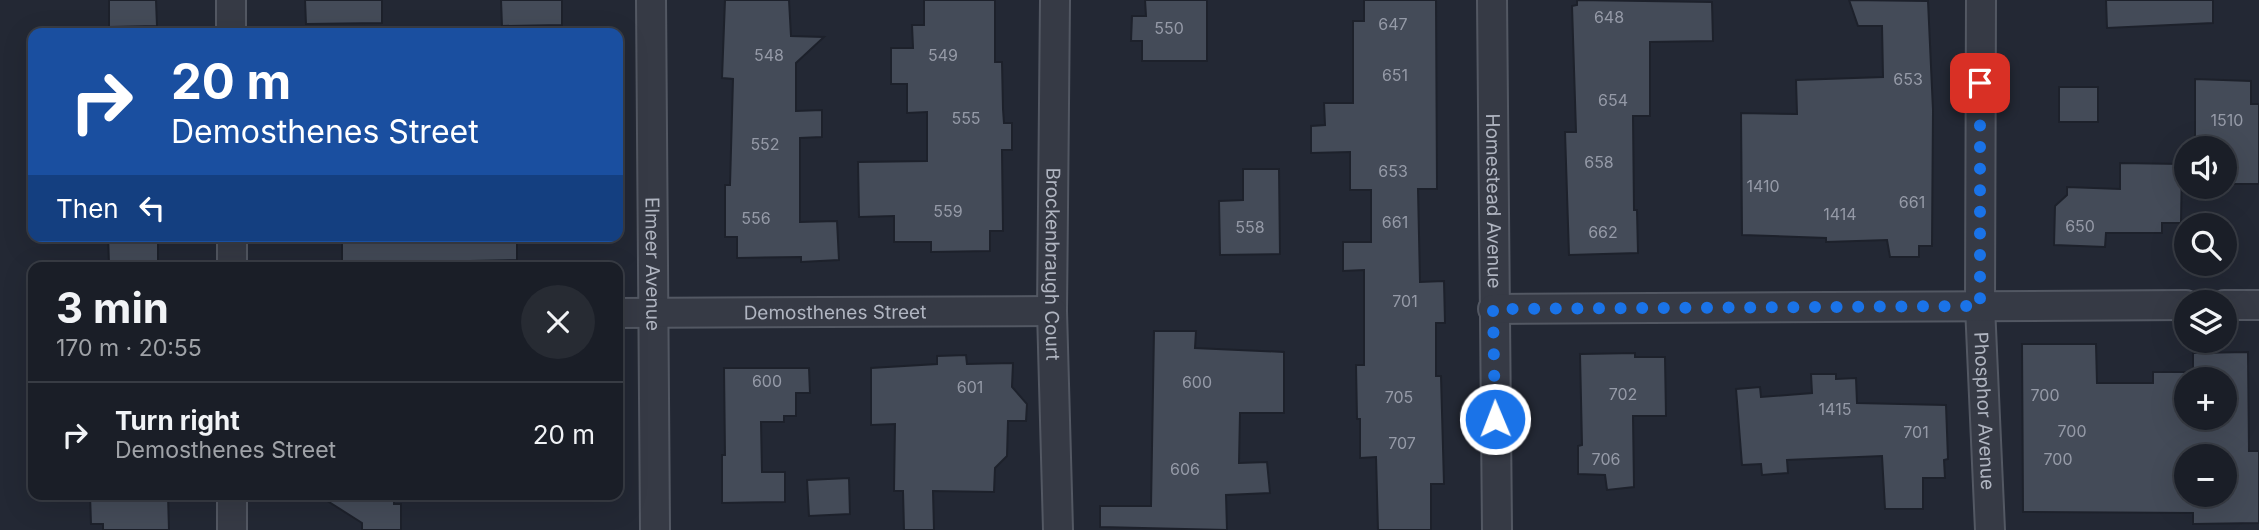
<!DOCTYPE html>
<html lang="en">
<head>
<meta charset="utf-8">
<style>
  body { margin:0; font-family:Inter,sans-serif; background:#272b33; color:#f1f3f6; height:100vh; display:flex; flex-direction:column; font-size:26px; white-space:nowrap }
  * { box-sizing:border-box; margin:0 }
  p { font-size:23px; color:#9fa2a7 }
  .icon { flex:none; width:38px; height:38px; fill:none; stroke:currentColor; stroke-width:2; stroke-linecap:round; stroke-linejoin:round }
  .map { position:relative; flex:1; overflow:hidden }
  .sheet { position:absolute; left:28px; top:262px; width:595px; height:238px; display:flex; flex-direction:column; background:#1a1e27; border-radius:14px; box-shadow:0 7px 28px #0002,0 0 0 2px #383c44 }
  .sheet>* { flex:none }
  .top-card { position:absolute; left:28px; top:28px; width:595px; height:214px; border-radius:14px; box-shadow:0 7px 28px #0002,0 0 0 2px #383c44; background:#1a4fa0; color:#fff; overflow:hidden }
  .tools { position:absolute; left:2174px; top:136px; display:grid; gap:14px }
  .tools a { display:grid; place-items:center; width:63px; height:63px; border-radius:50%; background:#1a1e27; box-shadow:0 7px 28px #0002,0 0 0 2px #383c44; font-size:35px }
  .pin { position:absolute; display:grid; place-items:center; width:60px; height:60px; color:#fff; margin:-30px; border-radius:14px; box-shadow:0 4px 10px #0006 }
  .me { position:absolute; width:77px; margin:-38px; rotate:359deg; stroke-linejoin:round; filter:drop-shadow(0 0 5px #0008) }
  .turn { display:flex; align-items:center; gap:24px; height:147px; padding:0 28px; font-size:32px }
  .turn .icon { width:91px; height:91px; stroke-width:2.5 }
  .turn b { display:block; font-size:49px; line-height:60px }
  .then { display:flex; align-items:center; height:66px; padding:0 28px; background:#0003; gap:14px; font-size:26px }
  .round { display:grid; place-items:center; flex:none; width:74px; height:74px; border-radius:37px; background:#272b33 }
  .overview { display:flex; align-items:center; justify-content:space-between; height:119px; padding:0 28px }
  h1 { font-size:42px; font-weight:700; line-height:52px }
  ul { padding:0; list-style:none }
  li { display:flex; align-items:center; gap:21px; height:105px; padding:0 28px; border-top:2px solid #383c44 }
  li div { flex:1 }
  li b { display:block; font-size:26px }
  li em { font-style:normal }
  .map>svg:first-child { display:block }
  .building { fill:#444b58; stroke:#1d212b; stroke-width:2; fill-rule:evenodd }
  .lines { fill:none; stroke-linecap:round; stroke-linejoin:round }
  .street-casing { stroke:#535863; stroke-width:32 }
  .street { stroke:#363a45; stroke-width:28 }
  .route { stroke:#1a73e8; stroke-width:12; stroke-dasharray:0 21.6 }
  .labels { text-anchor:middle; dominant-baseline:central; stroke-width:7; stroke-linejoin:round; paint-order:stroke }
  .number-label { font-size:16px; fill:#959aa7 }
  .street-label { font-size:19px; fill:#b0b5c1; stroke:#1b1f29 }
</style>
</head>
<body>
<div class="map">
<svg width="2259" height="530" viewBox="0 0 2259 530">
  <rect width="100%" height="100%" fill="#232834"/>
  <g class="building">
    <path d="M 109,0 L 156,0 L 157,26 L 109,27 Z"/>
    <path d="M 305,0 L 382,0 L 382,23 L 306,24 Z"/>
    <path d="M 501,0 L 562,0 L 562,25 L 502,26 Z"/>
    <path d="M 725,0 L 789,0 L 791,36 L 824,37 L 796,63 L 796,111 L 822,110 L 822,137 L 800,138 L 800,222 L 837,221 L 839,260 L 801,262 L 801,257 L 737,258 L 737,237 L 725,237 L 725,185 L 730,185 L 733,79 L 722,78 Z"/>
    <path d="M 924,0 L 995,0 L 995,62 L 1002,62 L 1003,109 L 1004,123 L 1012,123 L 1012,150 L 1002,150 L 1003,231 L 990,231 L 990,251 L 931,252 L 931,242 L 894,242 L 894,216 L 859,217 L 858,162 L 927,161 L 927,112 L 907,113 L 907,84 L 891,84 L 891,48 L 913,48 L 912,25 L 924,25 Z"/>
    <path d="M 1145,0 L 1207,0 L 1207,61 L 1142,61 L 1142,41 L 1131,41 L 1132,16 L 1146,16 Z"/>
    <path d="M 1364,0 L 1436,0 L 1437,189 L 1418,189 L 1420,282 L 1444,281 L 1445,323 L 1436,323 L 1436,376 L 1441,376 L 1444,484 L 1431,484 L 1431,530 L 1378,530 L 1376,457 L 1360,458 L 1360,419 L 1357,419 L 1356,365 L 1364,365 L 1364,270 L 1343,271 L 1343,242 L 1371,242 L 1371,190 L 1350,190 L 1350,152 L 1311,153 L 1311,126 L 1325,125 L 1324,103 L 1353,103 L 1353,21 L 1364,21 Z"/>
    <path d="M 1577,0 L 1712,2 L 1713,41 L 1650,42 L 1650,116 L 1633,116 L 1634,210 L 1637,210 L 1638,253 L 1569,255 L 1565,132 L 1576,132 L 1572,6 L 1577,5 Z"/>
    <path d="M 1849,0 L 1928,1 L 1933,110 L 1932,246 L 1919,246 L 1919,257 L 1890,257 L 1887,240 L 1826,242 L 1826,238 L 1742,235 L 1741,113 L 1797,114 L 1796,80 L 1883,77 L 1882,26 L 1858,26 Z"/>
    <path d="M 2106,0 L 2213,0 L 2213,23 L 2107,28 Z"/>
    <path d="M 2195,79 L 2251,81 L 2251,104 L 2259,104 L 2259,184 L 2224,184 L 2224,149 L 2195,149 Z"/>
    <rect x="2059" y="87" width="39" height="35"/>
    <path d="M 2120,163 L 2182,164 L 2181,223 L 2162,223 L 2162,233 L 2106,233 L 2105,247 L 2054,245 L 2055,206 L 2067,195 L 2067,187 L 2120,189 Z"/>
    <path d="M 1243,169 L 1279,169 L 1280,254 L 1220,255 L 1219,201 L 1243,200 Z"/>
    <path d="M 108,236 L 158,236 L 158,263 L 109,264 Z"/>
    <path d="M 342,236 L 517,236 L 517,260 L 417,262 L 417,267 L 387,267 L 387,262 L 342,263 Z"/>
    <path d="M 1154,331 L 1196,331 L 1195,348 L 1284,352 L 1284,413 L 1240,413 L 1239,463 L 1267,462 L 1270,493 L 1226,495 L 1227,530 L 1100,527 L 1100,506 L 1151,506 Z"/>
    <path d="M 2022,344 L 2096,344 L 2097,383 L 2153,383 L 2153,372 L 2193,372 L 2193,353 L 2248,352 L 2249,451 L 2259,451 L 2259,523 L 2193,524 L 2193,513 L 2023,512 ZM 2186,380 L 2224,380 L 2224,418 L 2186,418 ZM 2186,457 L 2224,457 L 2224,495 L 2186,495 Z"/>
    <path d="M 1635,353 L 1635,357 L 1665,357 L 1666,416 L 1633,416 L 1634,487 L 1607,490 L 1605,475 L 1578,474 L 1578,446 L 1582,445 L 1580,354 Z"/>
    <path d="M 966,355 L 967,364 L 1013,363 L 1012,387 L 1027,404 L 1026,421 L 1008,421 L 1007,456 L 995,468 L 994,492 L 933,491 L 934,530 L 904,530 L 903,491 L 894,491 L 895,424 L 871,425 L 871,368 L 937,364 L 937,356 Z"/>
    <path d="M 724,368 L 809,368 L 810,393 L 796,393 L 796,416 L 784,416 L 784,422 L 761,422 L 762,472 L 785,472 L 785,502 L 722,503 L 722,455 L 725,455 Z"/>
    <path d="M 1811,374 L 1836,374 L 1836,379 L 1856,378 L 1857,403 L 1946,405 L 1948,459 L 1944,460 L 1945,478 L 1923,478 L 1923,509 L 1885,509 L 1882,456 L 1787,460 L 1788,473 L 1762,475 L 1761,464 L 1742,465 L 1736,389 L 1760,387 L 1761,397 L 1812,393 Z"/>
    <path d="M 849,478 L 850,514 L 809,516 L 807,480 Z"/>
    <path d="M 90,495 L 168,495 L 169,530 L 103,530 L 103,524 L 91,524 Z"/>
    <path d="M 318,495 L 394,495 L 394,504 L 401,504 L 401,530 L 362,530 L 362,523 Z"/>
  </g>
  <g class="lines">
    <defs>
      <g id="street">
        <path d="M 231,0 L 231,33"/>
        <path id="s1" d="M 651,0 L 655,530"/>
        <path id="s2" d="M 1055,0 L 1052,311 L 1058,530"/>
        <path id="s3" d="M 1492,0 L 1497,530"/>
        <path id="s4" d="M 1981,0 L 1980,306 L 1990,530"/>
        <path d="M 232,236 L 232,268"/>
        <path d="M 2224,305 L 2259,305"/>
        <path d="M 1493,309 L 2186,305"/>
        <path id="s5" d="M 618,313 L 1052,311"/>
        <path d="M 232,495 L 232,530"/>
      </g>
    </defs>
    <use href="#street" class="street-casing"/>
    <use href="#street" class="street"/>
  </g>
  <g class="lines">
    <path class="route" d="M 1495,419 L 1493,309 L 1980,306 L 1980,83"/>
  </g>
  <g class="labels">
    <g class="number-label">
      <text x="1609" y="17">648</text>
      <text x="1393" y="24">647</text>
      <text x="1169" y="28">550</text>
      <text x="769" y="55">548</text>
      <text x="943" y="55">549</text>
      <text x="1395" y="75">651</text>
      <text x="1908" y="79">653</text>
      <text x="1613" y="100">654</text>
      <text x="966" y="118">555</text>
      <text x="2227" y="120">1510</text>
      <text x="765" y="144">552</text>
      <text x="1599" y="162">658</text>
      <text x="1393" y="171">653</text>
      <text x="1763" y="186">1410</text>
      <text x="1912" y="202">661</text>
      <text x="948" y="211">559</text>
      <text x="1840" y="214">1414</text>
      <text x="756" y="218">556</text>
      <text x="1395" y="222">661</text>
      <text x="2080" y="226">650</text>
      <text x="1250" y="227">558</text>
      <text x="1603" y="232">662</text>
      <text x="1405" y="301">701</text>
      <text x="767" y="381">600</text>
      <text x="1197" y="382">600</text>
      <text x="970" y="387">601</text>
      <text x="1623" y="394">702</text>
      <text x="2045" y="395">700</text>
      <text x="1399" y="397">705</text>
      <text x="1835" y="409">1415</text>
      <text x="2072" y="431">700</text>
      <text x="1916" y="432">701</text>
      <text x="1402" y="443">707</text>
      <text x="1606" y="459">706</text>
      <text x="2058" y="459">700</text>
      <text x="1185" y="469">606</text>
    </g>
    <g class="street-label">
      <text stroke="none"><textPath href="#s3" startOffset="201">Homestead Avenue</textPath></text>
      <text stroke="none"><textPath href="#s1" startOffset="264">Elmeer Avenue</textPath></text>
      <text stroke="none"><textPath href="#s2" startOffset="264">Brockenbraugh Court</textPath></text>
      <text stroke="none"><textPath href="#s5" startOffset="217">Demosthenes Street</textPath></text>
      <text stroke="none"><textPath href="#s4" startOffset="411">Phosphor Avenue</textPath></text>
    </g>
  </g>
</svg>
<div class="tools">
<a><svg class="icon" aria-label="sound" viewBox="0 0 24 24"><path d="M4 9h4l5-4v14l-5-4H4zM17 9q2 3 0 6"/></svg></a>
<a><svg class="icon" aria-label="search" viewBox="0 0 24 24"><circle cx="10" cy="10" r="6"/><path d="M15 15l6 6"/></svg></a>
<a><svg class="icon" aria-label="layers" viewBox="0 0 24 24"><path d="M12 4l9 5-9 5-9-5zM3 14l9 5 9-5"/></svg></a>
<a>+</a>
<a>−</a>
</div>
<div class="pin" style="left:1980px;top:83px;background:#d93025"><svg class="icon" aria-label="arrive" viewBox="0 0 24 24"><path d="M6 21V4h12l-3 4 3 4H6"/></svg></div>
<svg class="me" style="left:1495px;top:419px" viewBox="-20 -20 40 40"><circle r="17" fill="#1a73e8" stroke="#fff" stroke-width="3"/><path d="M0-11L8 9 0 5-8 9z" fill="#fff"/></svg>
<div class="top-card">
<div class="turn"><svg class="icon" aria-label="right" viewBox="0 0 24 24"><path d="M7 20v-9h11M14 6l5 5-5 5"/></svg><div><b>20 m</b>Demosthenes Street</div></div>
<div class="then">Then<svg class="icon" aria-label="left" viewBox="0 0 24 24"><path d="M17 20v-9H6M10 6l-5 5 5 5"/></svg></div>
</div>
<section class="sheet">
<div class="overview"><div><h1>3 min</h1><p>170 m · 20:55</p></div><a class="round"><svg class="icon" aria-label="close" viewBox="0 0 24 24"><path d="M6 6l12 12M18 6L6 18"/></svg></a></div>
<ul>
<li><svg class="icon" aria-label="right" viewBox="0 0 24 24"><path d="M7 20v-9h11M14 6l5 5-5 5"/></svg><div><b>Turn right</b><p>Demosthenes Street</p></div><em>20 m</em></li>
</ul>
</section>
</div>
</body>
</html>
